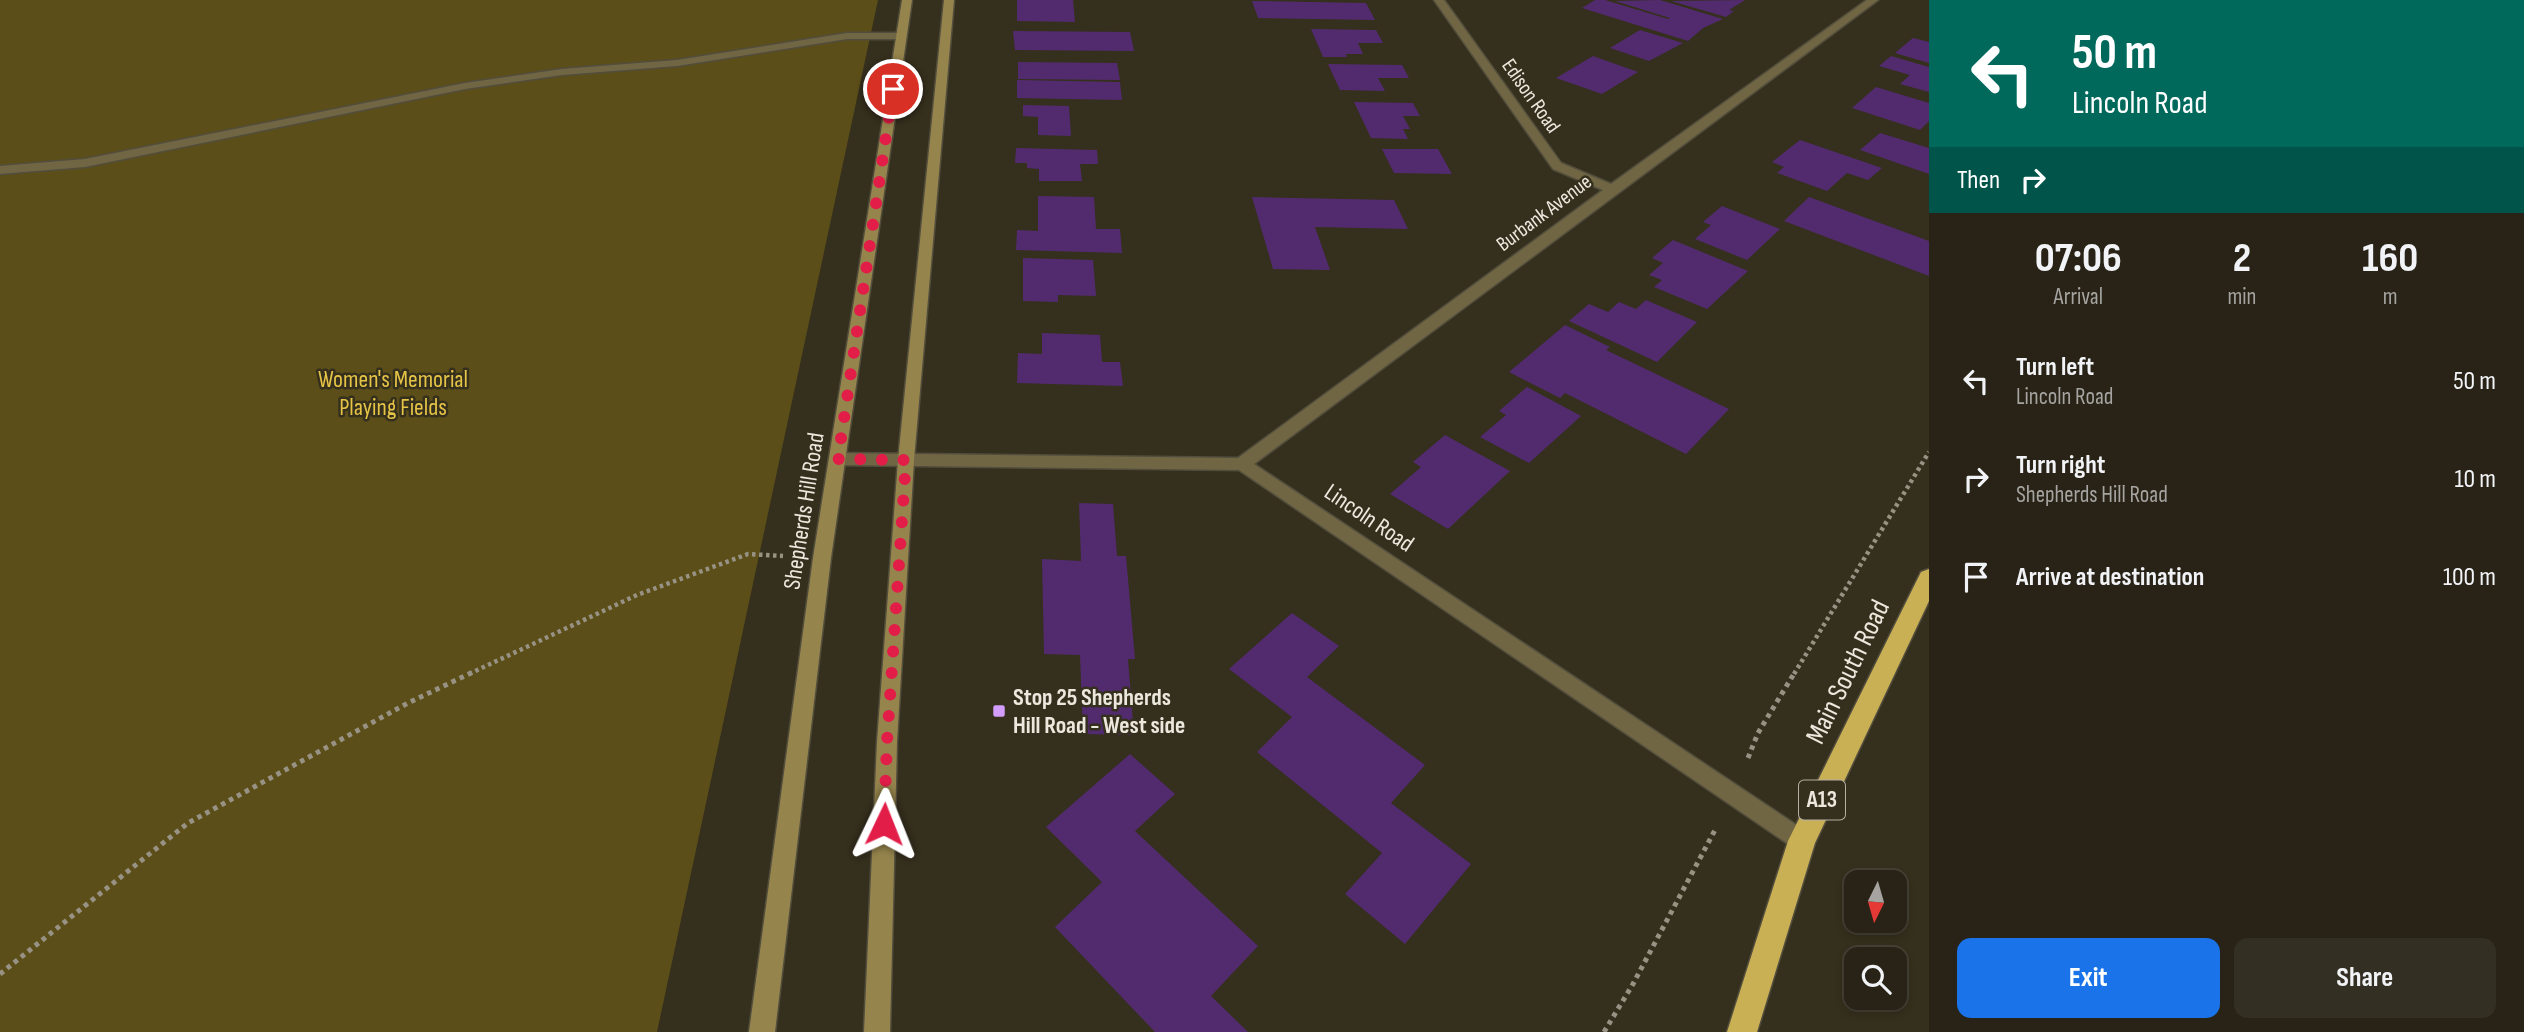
<!DOCTYPE html>
<html lang="en">
<head>
<meta charset="utf-8">
<style>
  body { margin:0; font-family:"Sofia Sans Condensed",sans-serif; background:#342f23; color:#f1f3f6; height:100vh; display:flex; flex-direction:column; font-size:26px; white-space:nowrap }
  * { box-sizing:border-box; margin:0 }
  p { font-size:23px; color:#a5a4a1 }
  .icon { flex:none; width:38px; height:38px; fill:none; stroke:currentColor; stroke-width:2; stroke-linecap:round; stroke-linejoin:round }
  .map { position:relative; flex:1; overflow:hidden }
  .drawer { display:flex; flex-direction:column; background:#282316; width:595px }
  .drawer>* { flex:none }
  .banner { background:#00695c; color:#fff; overflow:hidden }
  .needle { width:46px; rotate:185deg }
  .buttons { position:absolute; left:1844px; top:870px; display:grid; gap:14px }
  .buttons a { display:grid; place-items:center; width:63px; height:63px; border-radius:14px; background:#282316; box-shadow:0 4px 10px #0003,0 0 0 2px #444035; font-size:35px }
  .pin { position:absolute; display:grid; place-items:center; width:60px; height:60px; color:#fff; margin:-30px; border:4px solid #fff; border-radius:50%; box-shadow:0 2px 7px #0007 }
  .me { position:absolute; width:77px; margin:-38px; rotate:2deg; stroke-linejoin:round; filter:drop-shadow(0 0 5px #0008) }
  .turn { display:flex; align-items:center; gap:24px; height:147px; padding:0 28px; font-size:32px }
  .turn .icon { width:91px; height:91px; stroke-width:2.5 }
  .turn b { display:block; font-size:49px; line-height:60px }
  .then { display:flex; align-items:center; height:66px; padding:0 28px; background:#0003; gap:14px; font-size:26px }
  .eta { display:flex; justify-content:space-evenly; align-items:center; height:119px; text-align:center }
  .eta b { font-size:42px; font-weight:700; line-height:49px }
  .action { display:flex; gap:14px; margin-top:auto; padding:14px 28px }
  .action a { flex:1; height:80px; border-radius:14px; background:#1a73e8; color:#fff; font-size:28px; font-weight:700; line-height:80px; text-align:center }
  .action a+a { background:#342f23; color:#f1f3f6 }
  ul { padding:0; list-style:none }
  li { display:flex; align-items:center; gap:21px; height:98px; padding:0 28px }
  li div { flex:1 }
  li b { display:block; font-size:26px }
  li em { font-style:normal }
  main { display:flex; flex:1; min-height:0 }
  .map>svg:first-child { display:block }
  .green { fill:#5c4e18 }
  .building { fill:#522b6e }
  .lines { fill:none; stroke-linecap:round; stroke-linejoin:round }
  .lane-casing { stroke:#524d3c; stroke-width:3 }
  .street-casing { stroke:#524d3c; stroke-width:3 }
  .secondary-casing { stroke:#524d3c; stroke-width:3 }
  .highway-casing { stroke:#524d3c; stroke-width:3 }
  .path-far1 { stroke:#979284; stroke-width:4.5; stroke-dasharray:3.5 3.5; stroke-linecap:butt }
  .path { stroke:#979284; stroke-width:5; stroke-dasharray:4.5 4.5; stroke-linecap:butt }
  .lane { fill:#706644; fill-rule:evenodd }
  .street { fill:#706644; fill-rule:evenodd }
  .secondary { fill:#95844c; fill-rule:evenodd }
  .highway { fill:#cab055; fill-rule:evenodd }
  .route { stroke:#e11d48; stroke-width:12; stroke-dasharray:0 21.6 }
  .poi-dot { fill:#d29dfd; stroke:#352f1d; stroke-width:2.5 }
  .labels { text-anchor:middle; dominant-baseline:central; stroke-width:5; stroke-linejoin:round; paint-order:stroke }
  .far-street-label { font-size:21px; fill:#ece8dd; stroke:#352f1d }
  .shield { fill:#352f1d; stroke:#b5b0a3; stroke-width:2 }
  .shield-label { font-size:23px; font-weight:bold; fill:#ece8dd }
  .park-label { font-size:24px; fill:#e6c446; stroke:#352f1d }
  .street-label { font-size:24px; fill:#ece8dd; stroke:#352f1d }
  .poi-label { font-size:24px; font-weight:bold; fill:#ece8dd; stroke:#352f1d; text-anchor:start }
  .near-street-label { font-size:28px; fill:#ece8dd; stroke:#352f1d }
</style>
</head>
<body>
<main>
<div class="map">
<svg width="1929" height="1032" viewBox="0 0 1929 1032">
  <rect width="100%" height="100%" fill="#352f1d"/>
  <path class="green" d="M 0,0 L 878,0 L 657,1032 L 0,1032 Z"/>
  <g class="building">
    <path d="M 1017,0 L 1073,0 L 1075,22 L 1017,21 Z"/>
    <path d="M 1595,0 L 1605,0 L 1668,19 L 1670,18 L 1615,1 L 1660,0 L 1723,19 L 1703,28 L 1688,41 L 1582,8 Z"/>
    <path d="M 1745,0 L 1729,10 L 1734,11 L 1726,17 L 1671,1 Z"/>
    <path d="M 1252,1 L 1366,3 L 1375,20 L 1258,18 Z"/>
    <path d="M 1311,29 L 1376,30 L 1383,43 L 1358,43 L 1363,54 L 1346,54 L 1347,57 L 1323,57 Z"/>
    <path d="M 1640,30 L 1683,43 L 1649,61 L 1610,48 Z"/>
    <path d="M 1013,31 L 1130,32 L 1134,51 L 1015,50 Z"/>
    <path d="M 1913,38 L 1929,42 L 1929,63 L 1895,53 Z"/>
    <path d="M 1593,56 L 1638,72 L 1602,94 L 1556,78 Z"/>
    <path d="M 1891,56 L 1929,67 L 1929,92 L 1900,84 L 1910,75 L 1879,66 Z"/>
    <path d="M 1018,62 L 1117,63 L 1120,80 L 1018,79 Z"/>
    <path d="M 1328,64 L 1402,65 L 1409,78 L 1378,78 L 1385,91 L 1340,90 Z"/>
    <path d="M 1017,80 L 1120,82 L 1122,100 L 1017,98 Z"/>
    <path d="M 1876,87 L 1929,103 L 1929,121 L 1920,130 L 1852,108 Z"/>
    <path d="M 1354,102 L 1413,103 L 1420,116 L 1403,116 L 1410,129 L 1403,129 L 1408,139 L 1371,138 Z"/>
    <path d="M 1023,105 L 1069,106 L 1071,136 L 1038,135 L 1038,117 L 1023,116 Z"/>
    <path d="M 1880,133 L 1929,148 L 1929,174 L 1860,150 Z"/>
    <path d="M 1800,140 L 1882,168 L 1868,180 L 1847,173 L 1827,191 L 1777,173 L 1784,167 L 1772,162 Z"/>
    <path d="M 1016,148 L 1097,150 L 1098,164 L 1080,164 L 1082,181 L 1039,181 L 1039,169 L 1027,168 L 1027,163 L 1015,163 Z"/>
    <path d="M 1382,149 L 1438,149 L 1452,174 L 1394,173 Z"/>
    <path d="M 1038,196 L 1094,197 L 1096,229 L 1120,229 L 1122,253 L 1016,250 L 1017,230 L 1038,231 Z"/>
    <path d="M 1252,197 L 1394,200 L 1408,229 L 1315,227 L 1330,270 L 1273,269 Z"/>
    <path d="M 1809,197 L 1929,241 L 1929,276 L 1784,221 Z"/>
    <path d="M 1722,206 L 1780,229 L 1747,260 L 1695,239 L 1711,225 L 1703,222 Z"/>
    <path d="M 1673,240 L 1748,271 L 1707,309 L 1654,287 L 1662,280 L 1649,275 L 1663,263 L 1652,258 Z"/>
    <path d="M 1023,258 L 1093,260 L 1096,296 L 1058,295 L 1058,302 L 1023,301 Z"/>
    <path d="M 1646,300 L 1697,322 L 1657,362 L 1569,321 L 1589,304 L 1608,312 L 1619,302 L 1636,309 Z"/>
    <path d="M 1565,325 L 1610,347 L 1606,350 L 1729,409 L 1686,454 L 1565,393 L 1560,398 L 1509,372 Z"/>
    <path d="M 1042,333 L 1100,335 L 1102,362 L 1120,362 L 1123,386 L 1017,383 L 1018,353 L 1042,354 Z"/>
    <path d="M 1527,387 L 1581,416 L 1529,463 L 1480,437 L 1506,415 L 1499,411 Z"/>
    <path d="M 1445,435 L 1510,471 L 1448,529 L 1390,494 L 1421,467 L 1413,462 Z"/>
    <path d="M 1079,503 L 1113,504 L 1117,556 L 1126,556 L 1135,659 L 1128,659 L 1134,735 L 1083,734 L 1080,655 L 1044,654 L 1042,559 L 1081,561 Z"/>
    <path d="M 1292,613 L 1339,646 L 1307,677 L 1425,765 L 1391,803 L 1471,864 L 1405,944 L 1345,894 L 1382,853 L 1257,752 L 1292,717 L 1229,669 Z"/>
    <path d="M 1130,754 L 1175,794 L 1135,831 L 1258,946 L 1211,996 L 1248,1032 L 1155,1032 L 1055,927 L 1102,882 L 1046,827 Z"/>
  </g>
  <g class="lines">
    <defs>
      <path id="lane" d="M 847,33 L 901,33 L 906,36 L 901,39 L 847,39 L 677,66 L 562,75 L 465,89 L 85,167 L 0,174 L 0,166 L 85,159 L 465,83 L 562,69 L 677,60 Z"/>
      <path id="street" d="M 1434,0 L 1444,0 L 1561,163 L 1611,184 L 1867,0 L 1878,0 L 1254,464 L 1810,834 L 1813,841 L 1810,848 L 1802,852 L 1794,848 L 1239,470 L 838,465 L 830,459 L 838,453 L 1238,458 L 1603,190 L 1553,169 Z"/>
      <g id="secondary">
        <path d="M 902,0 L 912,0 L 831,558 L 775,1032 L 749,1032 L 813,558 Z"/>
        <path d="M 944,0 L 954,0 L 914,460 L 897,742 L 890,1032 L 864,1032 L 877,742 L 898,460 Z"/>
      </g>
      <path id="highway" d="M 1929,569 L 1929,601 L 1815,843 L 1757,1032 L 1727,1032 L 1788,841 L 1918,578 L 1921,572 Z"/>
    </defs>
    <use href="#lane" class="lane-casing"/>
    <use href="#street" class="street-casing"/>
    <use href="#secondary" class="secondary-casing"/>
    <use href="#highway" class="highway-casing"/>
    <g class="path-far1">
      <path d="M 469,674 L 637,595 L 748,554 L 783,556"/>
      <path d="M 1794,674 L 1929,452"/>
    </g>
    <g class="path">
      <path d="M 1748,758 L 1758,733 L 1795,672"/>
      <path d="M 0,974 L 188,823 L 408,703 L 473,672"/>
      <path d="M 1604,1032 L 1633,984 L 1715,830"/>
    </g>
    <use href="#lane" class="lane"/>
    <use href="#street" class="street"/>
    <use href="#secondary" class="secondary"/>
    <use href="#highway" class="highway"/>
  </g>
  <g class="lines">
    <path class="route" d="M 884,824 L 887,742 L 906,460 L 838,459 L 893,89"/>
  </g>
  <rect class="poi-dot" x="992" y="704" width="14" height="14" rx="3.5"/>
  <g class="labels">
    <g class="far-street-label">
      <text transform="translate(1531 96) rotate(55)">Edison Road</text>
      <text transform="translate(1544 213) rotate(-37)">Burbank Avenue</text>
    </g>
    <rect class="shield" x="1799" y="780.5" width="46" height="39" rx="5"/>
    <g class="shield-label">
      <text x="1822" y="800">A13</text>
    </g>
    <g class="park-label">
      <text x="393" y="379">Women's Memorial<tspan x="393" dy="28">Playing Fields</tspan></text>
    </g>
    <g class="street-label">
      <text transform="translate(804 511) rotate(-81)">Shepherds Hill Road</text>
      <text transform="translate(1369 518) rotate(34)">Lincoln Road</text>
    </g>
    <g class="poi-label">
      <text x="1013" y="697">Stop 25 Shepherds<tspan x="1013" dy="28">Hill Road - West side</tspan></text>
    </g>
    <g class="near-street-label">
      <text transform="translate(1848 672) rotate(-64)">Main South Road</text>
    </g>
  </g>
</svg>
<div class="buttons">
<a><svg class="needle" viewBox="-14 -14 28 28"><path d="M0-13l5 13h-10z" fill="#e53935"/><path d="M0 13l5-13h-10z" fill="#a5a4a1"/></svg></a>
<a><svg class="icon" aria-label="search" viewBox="0 0 24 24"><circle cx="10" cy="10" r="6"/><path d="M15 15l6 6"/></svg></a>
</div>
<div class="pin" style="left:893px;top:89px;background:#d93025"><svg class="icon" aria-label="arrive" viewBox="0 0 24 24"><path d="M6 21V4h12l-3 4 3 4H6"/></svg></div>
<svg class="me" style="left:884px;top:824px" viewBox="-20 -20 40 40"><path d="M0-17L14 15 0 8-14 15z" fill="#e11d48" stroke="#fff" stroke-width="4"/></svg>
</div>
<section class="drawer">
<div class="banner">
<div class="turn"><svg class="icon" aria-label="left" viewBox="0 0 24 24"><path d="M17 20v-9H6M10 6l-5 5 5 5"/></svg><div><b>50 m</b>Lincoln Road</div></div>
<div class="then">Then<svg class="icon" aria-label="right" viewBox="0 0 24 24"><path d="M7 20v-9h11M14 6l5 5-5 5"/></svg></div>
</div>
<div class="eta">
<div><b>07:06</b><p>Arrival</p></div>
<div><b>2</b><p>min</p></div>
<div><b>160</b><p>m</p></div>
</div>
<ul>
<li><svg class="icon" aria-label="left" viewBox="0 0 24 24"><path d="M17 20v-9H6M10 6l-5 5 5 5"/></svg><div><b>Turn left</b><p>Lincoln Road</p></div><em>50 m</em></li>
<li><svg class="icon" aria-label="right" viewBox="0 0 24 24"><path d="M7 20v-9h11M14 6l5 5-5 5"/></svg><div><b>Turn right</b><p>Shepherds Hill Road</p></div><em>10 m</em></li>
<li><svg class="icon" aria-label="arrive" viewBox="0 0 24 24"><path d="M6 21V4h12l-3 4 3 4H6"/></svg><div><b>Arrive at destination</b></div><em>100 m</em></li>
</ul>
<div class="action"><a>Exit</a><a>Share</a></div>
</section>
</main>
</body>
</html>
